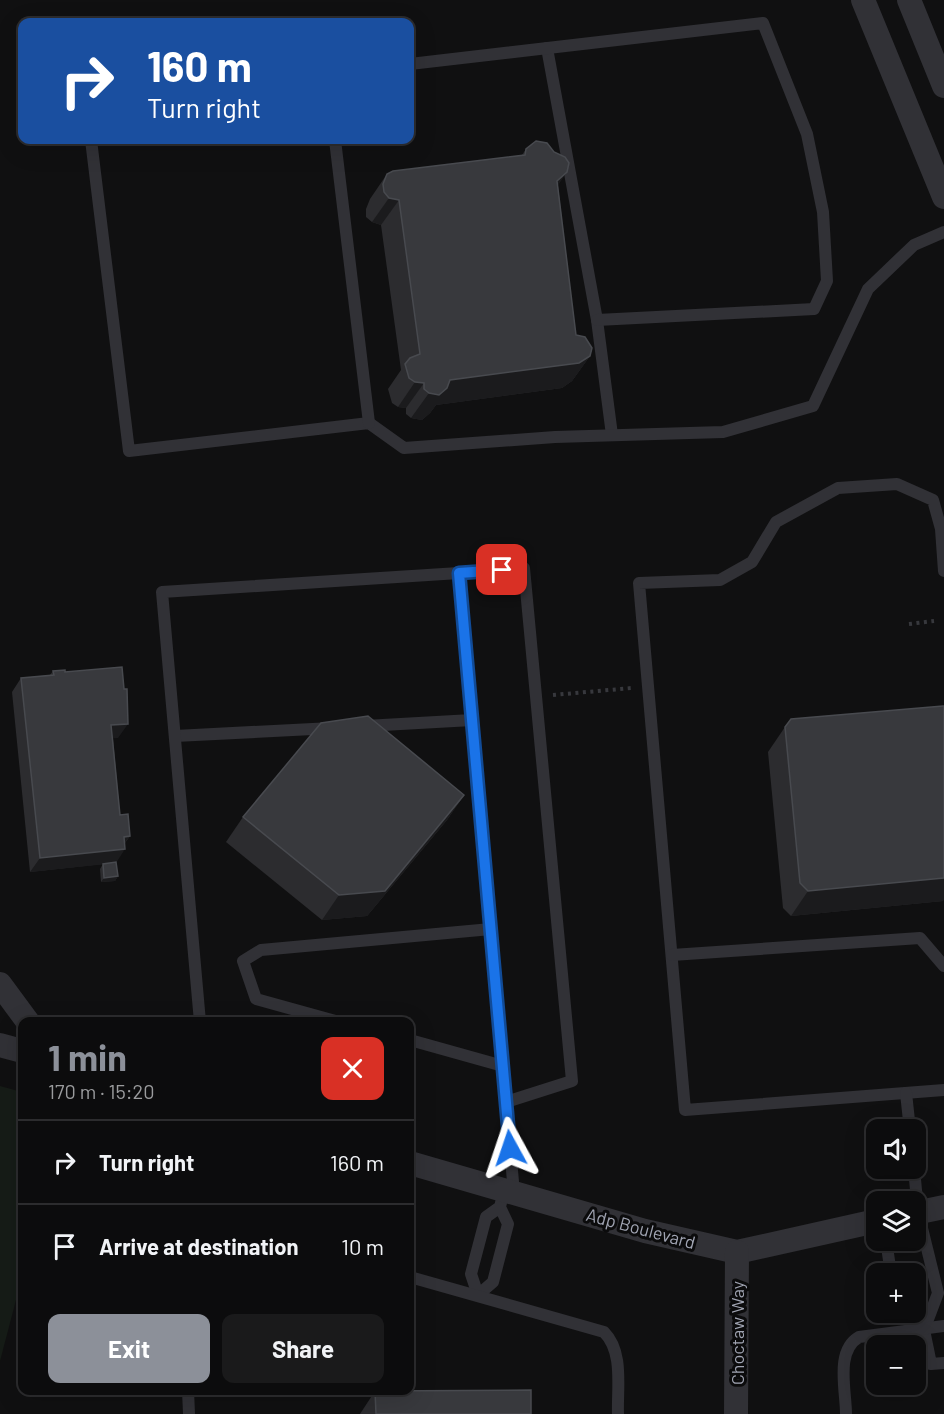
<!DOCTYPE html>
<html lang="en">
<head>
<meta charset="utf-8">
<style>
  body { margin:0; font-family:Barlow,sans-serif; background:#1a1a1b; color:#f1f3f6; height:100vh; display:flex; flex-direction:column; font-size:22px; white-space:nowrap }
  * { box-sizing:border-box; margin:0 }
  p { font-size:20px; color:#9a9b9d }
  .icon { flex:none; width:33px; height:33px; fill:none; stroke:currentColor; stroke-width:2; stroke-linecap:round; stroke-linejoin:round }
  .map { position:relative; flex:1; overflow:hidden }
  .side { position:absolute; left:18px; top:1017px; width:396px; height:378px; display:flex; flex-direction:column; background:#0c0c0d; border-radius:12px; box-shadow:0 6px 24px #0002,0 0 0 2px #2c2c2e }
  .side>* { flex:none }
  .guide { position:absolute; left:18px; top:18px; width:396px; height:126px; border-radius:12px; box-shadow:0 6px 24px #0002,0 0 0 2px #2c2c2e; background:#1a4fa0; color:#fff; overflow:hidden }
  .fabs { position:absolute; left:866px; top:1119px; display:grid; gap:12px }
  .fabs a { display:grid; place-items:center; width:60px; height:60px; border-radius:12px; background:#0c0c0d; box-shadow:0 6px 24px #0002,0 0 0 2px #2c2c2e; font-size:30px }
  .pin { position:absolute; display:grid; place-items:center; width:51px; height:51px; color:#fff; margin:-26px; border-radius:12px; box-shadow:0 3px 9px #0006 }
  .me { position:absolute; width:66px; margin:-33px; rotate:355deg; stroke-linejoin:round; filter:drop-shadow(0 0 4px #0008) }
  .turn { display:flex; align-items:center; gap:21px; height:126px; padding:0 30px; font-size:27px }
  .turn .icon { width:78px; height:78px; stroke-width:2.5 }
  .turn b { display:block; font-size:42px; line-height:51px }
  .round { display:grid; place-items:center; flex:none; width:63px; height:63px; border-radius:12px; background:#1a1a1b }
  .head { display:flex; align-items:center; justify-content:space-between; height:102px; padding:0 30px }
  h1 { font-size:36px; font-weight:700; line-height:45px; color:#8c9099 }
  .button { display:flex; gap:12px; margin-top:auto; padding:12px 30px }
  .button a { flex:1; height:69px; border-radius:12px; background:#8c9099; color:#fff; font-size:24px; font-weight:700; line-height:69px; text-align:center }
  .button a+a { background:#1a1a1b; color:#f1f3f6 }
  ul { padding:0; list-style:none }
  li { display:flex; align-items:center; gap:18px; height:84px; padding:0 30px; border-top:2px solid #2c2c2e }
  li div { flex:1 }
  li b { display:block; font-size:22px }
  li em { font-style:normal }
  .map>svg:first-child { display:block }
  .green { fill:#161c17 }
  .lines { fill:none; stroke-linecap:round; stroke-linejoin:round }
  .path { stroke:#37383d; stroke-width:4; stroke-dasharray:3 4.5; stroke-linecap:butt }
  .service { stroke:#313136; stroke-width:12 }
  .minor { stroke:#313136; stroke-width:24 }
  .wall { fill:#2c2c2f }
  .shaded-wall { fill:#1b1b1d }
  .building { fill:#38393d; stroke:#484a4f; stroke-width:1.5 }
  .route-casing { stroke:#114b97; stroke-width:15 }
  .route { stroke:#1a73e8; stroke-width:10 }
  .labels { text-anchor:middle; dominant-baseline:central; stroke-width:6; stroke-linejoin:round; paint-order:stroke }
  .street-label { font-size:18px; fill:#a0a4b2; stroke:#0b0b0c }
</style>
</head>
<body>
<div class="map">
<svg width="944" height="1414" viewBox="0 0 944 1414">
  <rect width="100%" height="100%" fill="#101011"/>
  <path class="green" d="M 0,1086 L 22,1092 L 22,1277 L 0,1361 Z"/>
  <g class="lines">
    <g class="path">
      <path d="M 909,624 L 934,621"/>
      <path d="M 553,695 L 632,688"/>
    </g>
    <g class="service">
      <path d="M 547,48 L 597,320 L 612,435"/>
      <path d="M 410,64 L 763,23 L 807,134 L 823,212 L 827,281 L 814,309 L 597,320"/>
      <path d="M 91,140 L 129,451 L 369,423 L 404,448 L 555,437 L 723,432 L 813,406 L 868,289 L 914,245 L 944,232"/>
      <path d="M 335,140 L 369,423"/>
      <path d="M 944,571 L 941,529 L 933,500 L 897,484 L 838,488 L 776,522 L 752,562 L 720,580 L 639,583 L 685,1110 L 944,1090"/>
      <path d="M 459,573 L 524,568 L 572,1081 L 506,1102"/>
      <path d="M 365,726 L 472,720"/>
      <path d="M 175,736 L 332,728"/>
      <path d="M 672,955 L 920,938 L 944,966"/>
      <path d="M 200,1022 L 162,592 L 459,573 L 514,1193"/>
      <path d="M 339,1022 L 256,999 L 243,961 L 261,950 L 491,929"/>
      <path d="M 410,1040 L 503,1066"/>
      <path d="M 906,1093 L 910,1130"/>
      <path d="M 914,1168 L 918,1212 L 938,1293 L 924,1330"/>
      <path d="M 500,1207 L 486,1217 L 471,1274 L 478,1295 L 493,1282 L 508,1224 L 500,1207 L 504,1190"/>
      <path d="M 886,1240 L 891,1274"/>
      <path d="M 410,1277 L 604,1332 C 624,1352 617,1388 618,1414"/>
      <path d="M 907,1312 L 924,1330 L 931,1364 L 944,1363"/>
      <path d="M 188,1390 L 189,1414"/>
      <path d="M 846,1414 C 846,1390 835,1351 859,1337 L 944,1326"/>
    </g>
    <g class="minor">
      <path d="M 863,0 L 944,197"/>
      <path d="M 909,0 L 944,86"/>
      <path d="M 0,984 L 28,1022"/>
      <path d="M 0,1045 L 22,1051"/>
      <path d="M 410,1163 L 645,1231 L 737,1252 L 876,1221"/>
      <path d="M 915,1213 L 944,1207"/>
      <path d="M 736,1414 L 737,1252"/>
    </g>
  </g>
  <g class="wall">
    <path d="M 526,149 L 558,186 L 576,335 L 590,356 L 572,381 L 562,388 L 436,405 L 430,413 L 422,420 L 411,418 L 406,414 L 406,408 L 398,407 L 392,403 L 388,389 L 401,370 L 381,225 L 372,222 L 366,217 L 366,209 L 370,199 L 387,174 L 522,155 Z"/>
    <path d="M 53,671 L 65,672 L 118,738 L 113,738 L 120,815 L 130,836 L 125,843 L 116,862 L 118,876 L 115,881 L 101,882 L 100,869 L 103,864 L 30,872 L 12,692 L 21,678 L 50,675 Z"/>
    <path d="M 785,727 L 943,901 L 791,916 L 783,908 L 768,752 Z"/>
    <path d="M 464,795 L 447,820 L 367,916 L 322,920 L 226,842 L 243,817 Z"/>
    <path d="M 375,1391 L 531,1414 L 360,1414 Z"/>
  </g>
  <g class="shaded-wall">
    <path d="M 567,172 L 550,197 L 557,181 Z"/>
    <path d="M 389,198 L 399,200 L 381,225 L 372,222 Z"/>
    <path d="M 590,356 L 572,381 L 562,388 L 436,405 L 430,413 L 422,420 L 411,418 L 429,393 L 450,380 Z"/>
    <path d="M 415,382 L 424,383 L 406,408 L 398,407 Z"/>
    <path d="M 128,724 L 118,738 L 101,739 L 111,725 Z"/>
    <path d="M 464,795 L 447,820 L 367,916 L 322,920 L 339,895 Z"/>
    <path d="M 130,836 L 120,849 L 125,849 L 116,863 L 30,872 L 40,858 Z"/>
    <path d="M 118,876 L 115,881 L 101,882 L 104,878 Z"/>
    <path d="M 944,878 L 944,900 L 943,901 L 791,916 L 808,891 Z"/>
  </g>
  <g class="building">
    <path d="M 536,141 L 547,143 L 554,152 L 565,157 L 569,163 L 567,172 L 557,181 L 576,335 L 585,337 L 592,348 L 590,356 L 579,363 L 450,380 L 447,388 L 439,395 L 429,393 L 424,389 L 424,383 L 415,382 L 409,378 L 405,364 L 410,358 L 420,354 L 399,200 L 389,198 L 384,192 L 383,184 L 387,174 L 393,171 L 525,155 L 526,149 Z"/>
    <path d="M 122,667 L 124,689 L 127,689 L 128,724 L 111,725 L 120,815 L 128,814 L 130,836 L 124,837 L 125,849 L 40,858 L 21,678 L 54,675 L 53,671 L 65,670 L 65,672 Z"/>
    <path d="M 943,706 L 944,706 L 944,878 L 808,891 L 800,883 L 785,727 L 791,719 Z"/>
    <path d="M 368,716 L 464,795 L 385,891 L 339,895 L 243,817 L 321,723 Z"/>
    <path d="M 116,862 L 118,876 L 104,878 L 103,864 Z"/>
    <path d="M 531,1390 L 531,1414 L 376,1414 L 375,1391 Z"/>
  </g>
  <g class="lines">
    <defs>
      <path id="route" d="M 502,570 L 459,573 L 510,1148"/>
    </defs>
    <use href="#route" class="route-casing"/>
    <use href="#route" class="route"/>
  </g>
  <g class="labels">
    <g class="street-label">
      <text transform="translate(641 1228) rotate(15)">Adp Boulevard</text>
      <text transform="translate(737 1333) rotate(-90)">Choctaw Way</text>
    </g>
  </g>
</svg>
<div class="fabs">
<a><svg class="icon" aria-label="sound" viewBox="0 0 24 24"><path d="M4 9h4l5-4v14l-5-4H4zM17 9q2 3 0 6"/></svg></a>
<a><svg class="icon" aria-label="layers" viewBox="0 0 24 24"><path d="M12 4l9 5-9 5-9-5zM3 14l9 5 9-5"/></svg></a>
<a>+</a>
<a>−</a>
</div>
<div class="pin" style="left:502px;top:570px;background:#d93025"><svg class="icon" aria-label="arrive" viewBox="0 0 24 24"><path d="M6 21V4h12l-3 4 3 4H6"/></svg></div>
<svg class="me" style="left:510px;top:1148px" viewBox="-20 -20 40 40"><path d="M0-17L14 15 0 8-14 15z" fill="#1a73e8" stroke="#fff" stroke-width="4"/></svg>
<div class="guide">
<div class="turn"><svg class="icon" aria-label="right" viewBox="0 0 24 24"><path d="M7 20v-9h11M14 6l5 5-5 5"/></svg><div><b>160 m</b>Turn right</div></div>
</div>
<section class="side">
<div class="head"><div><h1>1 min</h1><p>170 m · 15:20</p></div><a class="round" style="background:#d93025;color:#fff"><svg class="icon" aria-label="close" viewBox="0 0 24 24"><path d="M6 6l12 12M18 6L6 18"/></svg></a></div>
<ul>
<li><svg class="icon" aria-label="right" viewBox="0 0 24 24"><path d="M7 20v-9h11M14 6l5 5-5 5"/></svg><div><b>Turn right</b></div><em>160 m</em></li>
<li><svg class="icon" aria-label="arrive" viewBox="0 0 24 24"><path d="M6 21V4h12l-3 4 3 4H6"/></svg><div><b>Arrive at destination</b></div><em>10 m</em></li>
</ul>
<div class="button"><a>Exit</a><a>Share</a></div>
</section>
</div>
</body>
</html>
